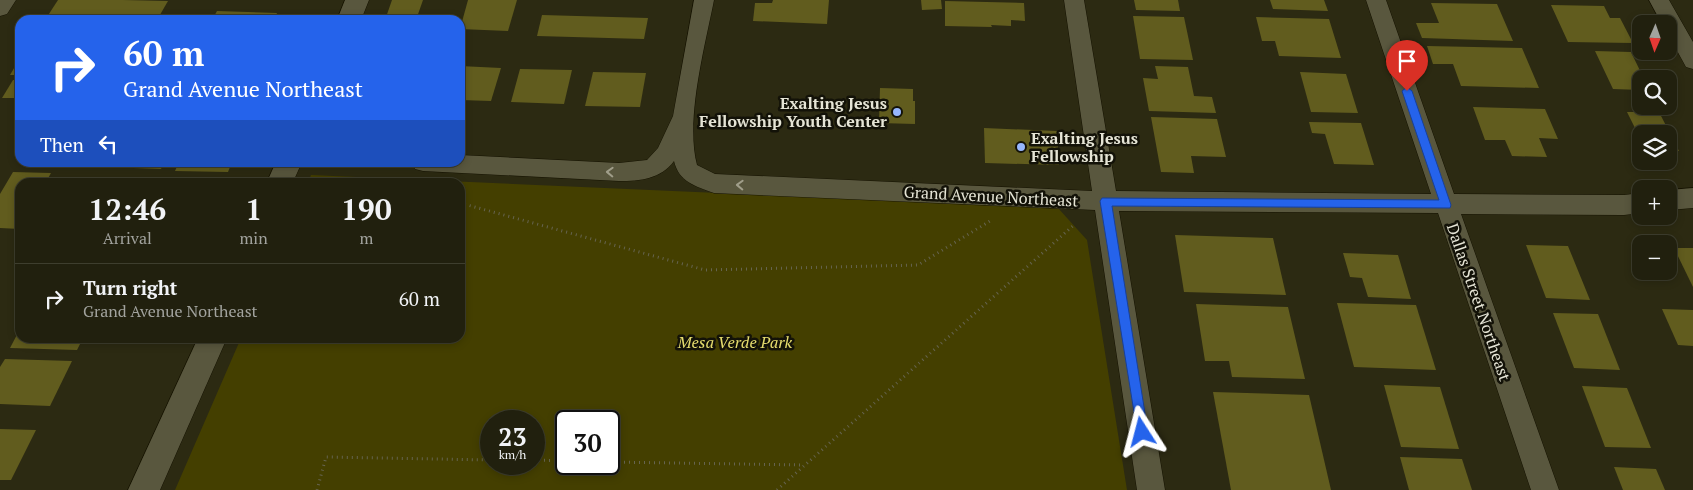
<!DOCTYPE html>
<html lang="en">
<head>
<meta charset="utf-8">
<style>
  body { margin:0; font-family:"PT Serif",serif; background:#292817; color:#f1f3f6; height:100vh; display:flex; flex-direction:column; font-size:19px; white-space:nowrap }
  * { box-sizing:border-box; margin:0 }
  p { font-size:16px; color:#a2a39e }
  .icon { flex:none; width:28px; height:28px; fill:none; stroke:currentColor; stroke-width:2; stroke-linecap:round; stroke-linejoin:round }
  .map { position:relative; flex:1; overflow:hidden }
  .drawer { position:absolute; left:15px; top:178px; width:450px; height:165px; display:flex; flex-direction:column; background:#21200e; border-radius:15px; box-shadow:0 2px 8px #0003,0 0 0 1px #3e3e2e }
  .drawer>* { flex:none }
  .banner { position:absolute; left:15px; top:15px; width:450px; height:152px; border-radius:15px; box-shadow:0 2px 8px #0003,0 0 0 1px #3e3e2e; background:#2563eb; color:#fff; overflow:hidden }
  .needle { width:32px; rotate:182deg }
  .controls { position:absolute; left:1632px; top:15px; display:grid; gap:10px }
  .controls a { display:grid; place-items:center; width:45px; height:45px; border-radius:10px; background:#21200e; box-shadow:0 2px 8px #0003,0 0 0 1px #3e3e2e; font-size:25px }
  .speed { position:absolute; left:480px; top:410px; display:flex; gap:10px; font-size:25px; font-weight:700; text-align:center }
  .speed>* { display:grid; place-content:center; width:65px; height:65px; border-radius:50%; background:#21200e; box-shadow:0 2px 8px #0003,0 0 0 1px #3e3e2e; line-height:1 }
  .speed small { font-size:12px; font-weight:400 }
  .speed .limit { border:2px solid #111; border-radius:8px; background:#fff; color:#111 }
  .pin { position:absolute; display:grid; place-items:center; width:42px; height:42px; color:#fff; margin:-51px -21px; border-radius:50% 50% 50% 0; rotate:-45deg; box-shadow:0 0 5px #0007 }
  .pin .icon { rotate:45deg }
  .me { position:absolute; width:55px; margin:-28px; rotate:351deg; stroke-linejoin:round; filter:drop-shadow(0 0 4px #0008) }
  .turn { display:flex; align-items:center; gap:18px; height:105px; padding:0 25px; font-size:22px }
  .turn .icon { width:65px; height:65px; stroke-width:2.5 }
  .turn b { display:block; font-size:35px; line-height:42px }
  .then { display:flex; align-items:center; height:48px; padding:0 25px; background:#0003; gap:10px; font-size:19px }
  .eta { display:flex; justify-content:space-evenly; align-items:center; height:85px; text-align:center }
  .eta b { font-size:30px; font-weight:700; line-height:35px }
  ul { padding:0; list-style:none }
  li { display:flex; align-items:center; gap:15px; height:70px; padding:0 25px; border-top:1px solid #3e3e2e }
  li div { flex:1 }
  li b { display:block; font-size:19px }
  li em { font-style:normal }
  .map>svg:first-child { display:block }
  .green { fill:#443f00; fill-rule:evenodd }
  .building { fill:#615c1e }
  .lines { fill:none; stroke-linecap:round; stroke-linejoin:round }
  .minor-casing { stroke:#151200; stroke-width:1 }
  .tertiary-casing { stroke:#151200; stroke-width:1 }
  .path { stroke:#66644f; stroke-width:3; stroke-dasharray:1 4; stroke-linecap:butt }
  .minor { fill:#59573e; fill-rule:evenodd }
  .tertiary { fill:#59573e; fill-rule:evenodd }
  .oneway { stroke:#a09e8a }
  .route { fill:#2563eb; stroke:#184099 }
  .poi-dot { fill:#96b6fd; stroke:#131208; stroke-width:2 }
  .labels { text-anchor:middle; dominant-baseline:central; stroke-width:5; stroke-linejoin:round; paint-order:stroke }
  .poi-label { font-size:16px; font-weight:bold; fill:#e6e5d6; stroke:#131208; text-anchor:end }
  .street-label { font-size:16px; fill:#e6e5d6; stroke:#131208 }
  .park-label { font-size:16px; font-style:italic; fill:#e5dc6d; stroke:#131208 }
</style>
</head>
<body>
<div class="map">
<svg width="1693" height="490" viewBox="0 0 1693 490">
  <rect width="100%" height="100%" fill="#2c2a12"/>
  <path class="green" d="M 311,175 L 1058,208 L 1087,240 L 1127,490 L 175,490 L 241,338 L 460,338 L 460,182 L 308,182 ZM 491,421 L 534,421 L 534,464 L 491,464 ZM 566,421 L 609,421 L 609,464 L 566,464 Z"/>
  <g class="building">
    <path d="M 58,0 L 123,0 L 168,1 L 157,20 L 45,20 Z"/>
    <path d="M 392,0 L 423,0 L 416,20 L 385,20 Z"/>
    <path d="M 468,0 L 517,0 L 508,31 L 460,29 Z"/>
    <path d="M 773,0 L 829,0 L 827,24 L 753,21 L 755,3 L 772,3 Z"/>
    <path d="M 921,0 L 941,0 L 942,9 L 922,10 Z"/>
    <path d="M 1134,0 L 1178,0 L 1180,11 L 1136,10 Z"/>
    <path d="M 1270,0 L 1324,0 L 1328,11 L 1273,9 Z"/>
    <path d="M 945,1 L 1024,3 L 1025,21 L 1011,20 L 1011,26 L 991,25 L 992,27 L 945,26 Z"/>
    <path d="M 1431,3 L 1497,4 L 1513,41 L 1422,38 L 1416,23 L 1439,23 Z"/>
    <path d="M 1551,5 L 1604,6 L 1610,18 L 1620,18 L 1633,43 L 1568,42 Z"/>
    <path d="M 217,11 L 277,13 L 274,20 L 212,20 Z"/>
    <path d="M 542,15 L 648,18 L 644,39 L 537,36 Z"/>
    <path d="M 1133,16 L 1184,17 L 1193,60 L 1140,59 Z"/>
    <path d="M 1256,17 L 1329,19 L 1341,58 L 1279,56 L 1275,41 L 1262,41 Z"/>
    <path d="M 1427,46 L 1522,48 L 1539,88 L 1461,86 L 1453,64 L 1433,64 Z"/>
    <path d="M 1595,51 L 1631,52 L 1644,79 L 1641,79 L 1641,90 L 1613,89 Z"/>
    <path d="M 20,58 L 20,75 L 10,75 Z"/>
    <path d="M 460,66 L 501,68 L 491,101 L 460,100 Z"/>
    <path d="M 1155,66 L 1188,67 L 1194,96 L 1212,97 L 1216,113 L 1149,111 L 1143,78 L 1158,79 Z"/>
    <path d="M 520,69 L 572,70 L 564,104 L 511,102 Z"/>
    <path d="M 593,72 L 646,73 L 640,107 L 585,106 Z"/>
    <path d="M 1300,72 L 1346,74 L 1358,113 L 1311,112 Z"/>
    <path d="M 13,80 L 20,80 L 20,98 L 2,98 Z"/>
    <path d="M 880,88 L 913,89 L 913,101 L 915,101 L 915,124 L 879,123 Z"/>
    <path d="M 1473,107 L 1545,109 L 1558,139 L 1539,138 L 1547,157 L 1512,156 L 1505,140 L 1485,140 Z"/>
    <path d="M 1627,112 L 1659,112 L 1679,151 L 1669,151 L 1669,134 L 1641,134 L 1641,140 Z"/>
    <path d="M 1151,117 L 1217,119 L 1226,157 L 1191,156 L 1194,173 L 1161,172 Z"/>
    <path d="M 1309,122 L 1361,123 L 1374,165 L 1334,164 L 1325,134 L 1312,133 Z"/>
    <path d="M 984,128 L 1057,131 L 1059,165 L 985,163 Z"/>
    <path d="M 108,162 L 164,162 L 161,169 L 106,167 Z"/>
    <path d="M 179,162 L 232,162 L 228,172 L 175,171 Z"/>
    <path d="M 13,172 L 51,173 L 46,182 L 20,182 L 20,229 L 0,228 L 0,194 Z"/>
    <path d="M 100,180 L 143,181 L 143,182 L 98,182 Z"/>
    <path d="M 1175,235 L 1273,238 L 1286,295 L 1184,292 Z"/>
    <path d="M 1526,245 L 1568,246 L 1590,300 L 1546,298 Z"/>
    <path d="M 1674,248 L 1693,248 L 1693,287 Z"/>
    <path d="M 1343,253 L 1398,255 L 1411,299 L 1368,297 L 1362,278 L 1350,277 Z"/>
    <path d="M 1337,303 L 1416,305 L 1436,370 L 1354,367 Z"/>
    <path d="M 1196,304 L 1288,307 L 1305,379 L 1232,377 L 1229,361 L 1205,361 Z"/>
    <path d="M 1662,309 L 1693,310 L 1693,346 L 1678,345 Z"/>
    <path d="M 1553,313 L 1598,314 L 1620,370 L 1574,368 Z"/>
    <path d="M 20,329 L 20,338 L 83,338 L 77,350 L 10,348 Z"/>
    <path d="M 5,359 L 72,361 L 50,406 L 0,404 L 0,367 Z"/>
    <path d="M 1384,385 L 1440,387 L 1459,449 L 1401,447 Z"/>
    <path d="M 1582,386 L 1627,388 L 1651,448 L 1605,447 Z"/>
    <path d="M 1213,392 L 1309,395 L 1331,490 L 1231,490 Z"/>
    <path d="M 0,429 L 36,430 L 11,480 L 0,480 Z"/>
    <path d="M 1400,457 L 1462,459 L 1472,490 L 1409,490 Z"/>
    <path d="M 1614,467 L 1656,469 L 1665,490 L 1623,490 Z"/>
  </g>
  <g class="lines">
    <defs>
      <g id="minor">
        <path d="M 0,0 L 16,0 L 7,14 L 0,16 Z"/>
        <path d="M 694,0 L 714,0 C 705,46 685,120 697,165 L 715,174 L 1092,191 L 1064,0 L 1084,0 L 1116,191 L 1431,194 L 1366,0 L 1386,0 L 1454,194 L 1624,195 L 1641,193 L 1641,213 L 1624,215 L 1461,214 L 1559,490 L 1531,490 L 1438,213 L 1119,211 L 1165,490 L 1137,490 L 1095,210 L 714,193 C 695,186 679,182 674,161 C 661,179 640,181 619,181 L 423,171 L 415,169 L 412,162 L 460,162 L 460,155 L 619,163 L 647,160 L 658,148 L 673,116 Z"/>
        <path d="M 1649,0 L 1669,0 L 1693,42 L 1693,69 L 1686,67 L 1669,36 L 1669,24 L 1662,24 Z"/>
        <path d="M 1693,188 L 1693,208 L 1669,210 L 1669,190 Z"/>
      </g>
      <g id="tertiary">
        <path d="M 345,0 L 369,0 L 361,20 L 337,20 Z"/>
        <path d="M 276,162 L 302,162 L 293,182 L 267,182 Z"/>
        <path d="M 198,338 L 227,338 L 160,490 L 128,490 Z"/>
      </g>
    </defs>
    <use href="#minor" class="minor-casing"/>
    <use href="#tertiary" class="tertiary-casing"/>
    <g class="path">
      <path d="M 460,203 L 705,270 L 918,265 L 990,221"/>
      <path d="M 534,460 L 566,461"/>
      <path d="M 609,462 L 804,465"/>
      <path d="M 317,490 L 326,457 L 491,460"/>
      <path d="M 777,490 L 1075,224"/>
    </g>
    <use href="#minor" class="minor"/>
    <use href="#tertiary" class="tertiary"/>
  </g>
  <defs><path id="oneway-chevron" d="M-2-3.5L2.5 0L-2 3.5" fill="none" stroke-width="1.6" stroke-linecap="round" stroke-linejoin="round" transform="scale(1.25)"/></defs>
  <g class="oneway">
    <use href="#oneway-chevron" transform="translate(610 172) rotate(-178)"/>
    <use href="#oneway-chevron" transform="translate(740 185) rotate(-178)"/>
  </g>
  <path class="route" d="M 1407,87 L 1412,91 L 1451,205 L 1450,208 L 1112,206 L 1148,432 L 1146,437 L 1142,439 L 1138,437 L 1100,201 L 1102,198 L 1439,200 L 1402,91 Z"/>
  <g class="poi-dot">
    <circle cx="897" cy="112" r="5"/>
    <circle cx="1021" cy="147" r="5"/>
  </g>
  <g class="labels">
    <g class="poi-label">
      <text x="887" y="103">Exalting Jesus<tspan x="887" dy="18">Fellowship Youth Center</tspan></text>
      <text x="1031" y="138" text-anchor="start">Exalting Jesus<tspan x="1031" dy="18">Fellowship</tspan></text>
    </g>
    <g class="street-label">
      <text transform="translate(991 196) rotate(3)">Grand Avenue Northeast</text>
      <text transform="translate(1479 302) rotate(71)">Dallas Street Northeast</text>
    </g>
    <g class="park-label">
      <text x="735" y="342">Mesa Verde Park</text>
    </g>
  </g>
</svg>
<div class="controls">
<a><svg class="needle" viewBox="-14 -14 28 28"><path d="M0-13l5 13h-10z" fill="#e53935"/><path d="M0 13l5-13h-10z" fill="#a2a39e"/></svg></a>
<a><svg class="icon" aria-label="search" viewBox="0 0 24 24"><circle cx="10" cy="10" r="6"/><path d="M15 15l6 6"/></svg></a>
<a><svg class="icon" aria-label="layers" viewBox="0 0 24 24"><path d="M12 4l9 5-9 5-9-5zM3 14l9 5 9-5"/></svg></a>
<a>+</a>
<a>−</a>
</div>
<div class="speed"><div>23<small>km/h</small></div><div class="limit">30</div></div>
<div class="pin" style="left:1407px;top:91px;background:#d93025"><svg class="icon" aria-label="arrive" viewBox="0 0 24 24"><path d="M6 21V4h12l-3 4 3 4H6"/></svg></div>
<svg class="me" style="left:1142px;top:432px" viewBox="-20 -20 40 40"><path d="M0-17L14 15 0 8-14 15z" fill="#2563eb" stroke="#fff" stroke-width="4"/></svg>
<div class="banner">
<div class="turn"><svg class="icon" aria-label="right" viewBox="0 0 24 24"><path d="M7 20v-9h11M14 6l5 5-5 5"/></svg><div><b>60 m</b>Grand Avenue Northeast</div></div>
<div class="then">Then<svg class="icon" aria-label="left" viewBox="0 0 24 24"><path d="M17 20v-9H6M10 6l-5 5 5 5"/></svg></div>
</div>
<section class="drawer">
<div class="eta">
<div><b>12:46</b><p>Arrival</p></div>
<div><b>1</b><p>min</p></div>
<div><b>190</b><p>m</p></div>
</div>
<ul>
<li><svg class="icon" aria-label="right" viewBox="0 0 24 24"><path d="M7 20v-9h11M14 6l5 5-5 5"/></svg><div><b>Turn right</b><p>Grand Avenue Northeast</p></div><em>60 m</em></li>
</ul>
</section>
</div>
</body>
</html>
